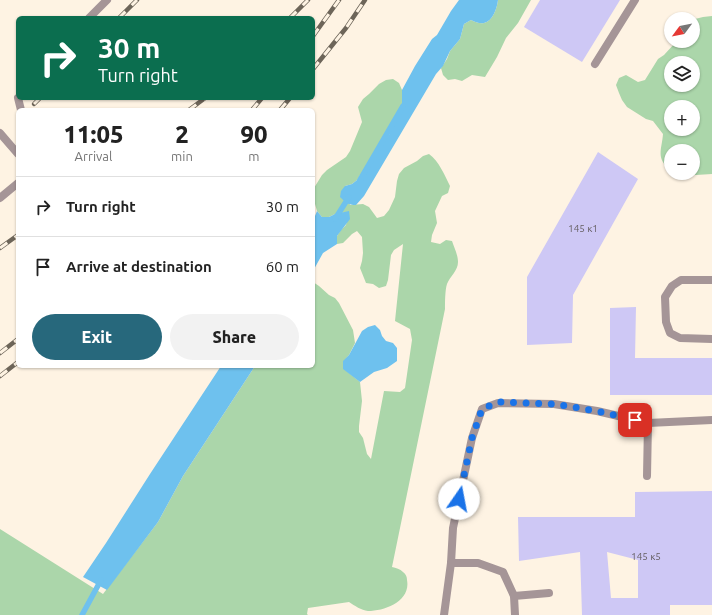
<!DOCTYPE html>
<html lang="en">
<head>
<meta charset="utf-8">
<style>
  body { margin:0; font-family:Ubuntu,sans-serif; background:#f2f2f2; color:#222; height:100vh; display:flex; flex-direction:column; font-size:15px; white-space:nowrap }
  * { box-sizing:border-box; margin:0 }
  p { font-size:13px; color:#767676 }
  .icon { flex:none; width:22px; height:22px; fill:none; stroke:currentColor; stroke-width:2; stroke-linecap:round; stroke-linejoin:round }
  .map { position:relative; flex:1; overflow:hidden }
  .drawer { position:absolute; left:16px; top:108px; width:299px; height:260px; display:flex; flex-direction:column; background:#fff; border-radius:6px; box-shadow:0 1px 3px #0004 }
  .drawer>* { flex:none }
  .top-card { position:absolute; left:16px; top:16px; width:299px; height:84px; border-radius:6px; box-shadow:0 1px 3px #0004; background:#0b6e4f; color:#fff; overflow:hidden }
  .needle { width:26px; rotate:238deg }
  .controls { position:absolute; left:664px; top:12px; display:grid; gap:8px }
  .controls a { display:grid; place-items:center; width:36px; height:36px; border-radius:50%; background:#fff; box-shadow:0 1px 3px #0004; font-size:20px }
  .pin { position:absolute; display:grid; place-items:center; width:34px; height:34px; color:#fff; margin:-17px; border-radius:8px; box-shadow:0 2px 6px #0006 }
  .me { position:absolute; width:44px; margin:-22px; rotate:12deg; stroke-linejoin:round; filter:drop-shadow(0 0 3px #0008) }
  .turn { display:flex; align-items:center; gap:14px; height:84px; padding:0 16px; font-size:18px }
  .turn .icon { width:52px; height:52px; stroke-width:2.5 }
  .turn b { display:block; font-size:28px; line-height:34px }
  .eta { display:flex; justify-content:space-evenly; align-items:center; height:68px; text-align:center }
  .eta b { font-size:24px; font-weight:800; line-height:28px }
  .button { display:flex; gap:8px; margin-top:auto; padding:8px 16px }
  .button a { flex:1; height:46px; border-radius:24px; background:#27687c; color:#fff; font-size:16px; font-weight:800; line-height:46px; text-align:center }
  .button a+a { background:#f2f2f2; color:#222 }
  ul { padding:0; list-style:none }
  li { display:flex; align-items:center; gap:12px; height:60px; padding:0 16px; border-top:1px solid #e0e0e0 }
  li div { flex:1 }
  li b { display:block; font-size:15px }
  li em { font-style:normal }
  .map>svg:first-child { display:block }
  .green { fill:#abd6aa; fill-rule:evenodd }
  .water { fill:#6ec1ee }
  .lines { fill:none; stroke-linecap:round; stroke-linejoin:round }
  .stream { stroke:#6ec1ee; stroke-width:5.5 }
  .building { fill:#cec8f5; fill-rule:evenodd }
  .lane { stroke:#a59597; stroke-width:8 }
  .rail-casing { stroke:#6d6559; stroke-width:4.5 }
  .rail { stroke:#fef3e3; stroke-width:3; stroke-dasharray:9; stroke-linecap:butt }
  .route { stroke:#1a73e8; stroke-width:7; stroke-dasharray:0 12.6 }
  .labels { text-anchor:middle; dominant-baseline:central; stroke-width:4; stroke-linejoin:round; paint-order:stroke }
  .number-label { font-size:10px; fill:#645e60 }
</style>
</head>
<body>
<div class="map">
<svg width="712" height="615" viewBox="0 0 712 615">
  <rect width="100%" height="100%" fill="#fef3e3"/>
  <g class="green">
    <path d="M 498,0 L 531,0 L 518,23 L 506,38 L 497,57 L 485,77 L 472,75 L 462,81 L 455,79 L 448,80 L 443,75 L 441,68 L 447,59 L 450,51 L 460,39 L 464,24 L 471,20 C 475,22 480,24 484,23 C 493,21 497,8 498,0 Z"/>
    <path d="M 712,16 L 712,174 L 696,175 L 680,173 L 693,173 L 693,151 L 671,151 L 671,170 C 655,159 662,149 663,134 L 653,121 L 646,119 L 627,107 L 622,100 L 619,93 L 616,85 L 619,78 L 626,75 L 638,82 L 645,80 L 658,59 L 664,55 L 675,43 L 678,41 L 693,41 L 693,22 L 695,19 L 703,17 ZM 671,63 L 693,63 L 693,85 L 671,85 ZM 671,107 L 693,107 L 693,129 L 671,129 Z"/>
    <path d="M 393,79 L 399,83 L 402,90 L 402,106 L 398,118 L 391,129 L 389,135 L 382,145 L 370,167 L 360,175 L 357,180 L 352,184 L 345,186 L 350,205 L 363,204 L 369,207 L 377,218 L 384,216 L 389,210 L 395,197 L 397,181 L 399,174 L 404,168 L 417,161 L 423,156 L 429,154 C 439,161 445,176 450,186 L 448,193 L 442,196 L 435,211 L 437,223 L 432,235 L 431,242 L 440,244 L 446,240 L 452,241 C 454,247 458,255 458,262 C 458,271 450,276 447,284 C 445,290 445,303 445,309 L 392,567 C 396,568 400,569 403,572 C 406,574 407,577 407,580 C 411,601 385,611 368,611 C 361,610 355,606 349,602 L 308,608 L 307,614 L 308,615 L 0,615 L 0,529 L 103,594 L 158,522 L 183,476 L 255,366 L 313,366 L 313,282 L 319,286 L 329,295 L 335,298 L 339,303 L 353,330 L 355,343 L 349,355 L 344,361 L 343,368 L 360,382 L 362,401 L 359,426 L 359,432 L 363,438 L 367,454 L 371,459 L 384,391 L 400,392 L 405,388 L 412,340 L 410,329 L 395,321 L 403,244 L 394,250 L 391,255 L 388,280 L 386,286 L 379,288 L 373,284 L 366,283 L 360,268 L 362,261 L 363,253 L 362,237 L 357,231 L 352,234 L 343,243 L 337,244 L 337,236 L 341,230 L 346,225 L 349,212 L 335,214 L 329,217 L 322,217 L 317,211 L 315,204 L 313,196 L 314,188 L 322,175 L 327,170 L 346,157 L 350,151 L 362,122 L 358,107 L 363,99 L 369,94 L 379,84 L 386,80 Z"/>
  </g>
  <g class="water">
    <path d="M 459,0 L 498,0 C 497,8 493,21 484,23 C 480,24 475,22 471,20 L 464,24 L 460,39 L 450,51 L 443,66 L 436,74 L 364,196 L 356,205 C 348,205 346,203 340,197 L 341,191 L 345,186 L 352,184 L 357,180 L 360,175 L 370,167 L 382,145 L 389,135 L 391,129 L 398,118 L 402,106 L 402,90 L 415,66 L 432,39 L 437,35 L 451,11 Z"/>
    <path d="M 317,211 L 322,217 L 329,217 L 335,214 L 349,211 L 350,219 L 337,236 L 337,244 L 323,253 L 313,271 L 313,221 Z"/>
    <path d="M 375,325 L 380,330 L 382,336 L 386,341 L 393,343 L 397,348 L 397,361 L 387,368 L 374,372 L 360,382 L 343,369 L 343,361 L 349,355 L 362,331 L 368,327 Z"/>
    <path d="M 221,366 L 255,366 L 183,476 L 158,522 L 107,590 L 83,577 L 106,543 L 150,474 Z"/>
  </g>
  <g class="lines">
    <g class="stream">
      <path d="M 360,180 L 403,106"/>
      <path d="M 335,219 L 349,197"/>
      <path d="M 82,615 L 101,580"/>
    </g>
  </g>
  <g class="building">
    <path d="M 540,0 L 620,0 L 582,62 L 524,27 Z"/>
    <path d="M 598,152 L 638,179 L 573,295 L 572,343 L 527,345 L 527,277 Z"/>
    <path d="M 636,307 L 635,358 L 712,358 L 712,395 L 610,395 L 610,308 Z"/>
    <path d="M 712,491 L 712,605 L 670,605 L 670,615 L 582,615 L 580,552 L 519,561 L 518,517 L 635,517 L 635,492 ZM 607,552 L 638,560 L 638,598 L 611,598 Z"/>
  </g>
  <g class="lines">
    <g class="lane">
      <path d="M 89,18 L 107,0"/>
      <path d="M 595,64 L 635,0"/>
      <path d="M 18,98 L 21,110"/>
      <path d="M 0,133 L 18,154"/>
      <path d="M 0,198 L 18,183"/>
      <path d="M 712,280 L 681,280 L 672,286 L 665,297 L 666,322 L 670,333 L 680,338 L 712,339"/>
      <path d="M 647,476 L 648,423 L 712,420"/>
      <path d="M 451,563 L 478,563 L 503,572 L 514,596"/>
      <path d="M 444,615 L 451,563 L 453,528 L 472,438 L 482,409 L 498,403 L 554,404 L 597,411 L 648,423"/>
      <path d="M 515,615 L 514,596 L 549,593"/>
    </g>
    <defs>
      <g id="rail">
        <path d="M 119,18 L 137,0"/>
        <path d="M 290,18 L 308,0"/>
        <path d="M 313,36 L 339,0"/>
        <path d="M 313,69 L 346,28 L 365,0"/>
        <path d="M 34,104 L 40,98"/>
        <path d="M 189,110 L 205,98"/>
        <path d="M 252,110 L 262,98"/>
        <path d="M 280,110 L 290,98"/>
        <path d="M 0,248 L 18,235"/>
        <path d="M 0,353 L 18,339"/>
        <path d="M 0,376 L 18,362"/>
      </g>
    </defs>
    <use href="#rail" class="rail-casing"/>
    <use href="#rail" class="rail"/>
  </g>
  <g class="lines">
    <path class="route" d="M 459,499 L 472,438 L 482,409 L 498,402 L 554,404 L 597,411 L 635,420"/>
  </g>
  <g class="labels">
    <g class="number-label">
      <text x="583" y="228">145 к1</text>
      <text x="646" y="556">145 к5</text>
    </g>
  </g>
</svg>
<div class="controls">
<a><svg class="needle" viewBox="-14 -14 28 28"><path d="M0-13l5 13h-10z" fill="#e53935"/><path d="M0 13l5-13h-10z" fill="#767676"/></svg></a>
<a><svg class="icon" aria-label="layers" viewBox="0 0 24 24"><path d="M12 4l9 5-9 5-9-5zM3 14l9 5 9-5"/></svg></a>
<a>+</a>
<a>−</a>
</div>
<div class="pin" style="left:635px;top:420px;background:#d93025"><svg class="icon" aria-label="arrive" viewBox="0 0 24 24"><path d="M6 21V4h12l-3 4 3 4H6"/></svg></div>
<svg class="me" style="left:459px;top:499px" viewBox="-20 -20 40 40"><circle r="19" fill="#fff"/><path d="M0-13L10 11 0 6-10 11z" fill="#1a73e8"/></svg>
<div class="top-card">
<div class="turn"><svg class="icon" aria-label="right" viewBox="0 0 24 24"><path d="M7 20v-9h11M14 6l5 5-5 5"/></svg><div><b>30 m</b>Turn right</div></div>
</div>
<section class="drawer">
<div class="eta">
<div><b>11:05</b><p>Arrival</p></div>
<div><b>2</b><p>min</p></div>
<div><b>90</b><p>m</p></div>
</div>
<ul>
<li><svg class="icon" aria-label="right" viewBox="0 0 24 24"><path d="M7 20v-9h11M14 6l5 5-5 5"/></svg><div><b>Turn right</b></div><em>30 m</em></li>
<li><svg class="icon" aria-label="arrive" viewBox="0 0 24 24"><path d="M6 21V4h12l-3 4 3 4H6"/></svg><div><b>Arrive at destination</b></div><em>60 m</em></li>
</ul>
<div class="button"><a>Exit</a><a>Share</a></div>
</section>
</div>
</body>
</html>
